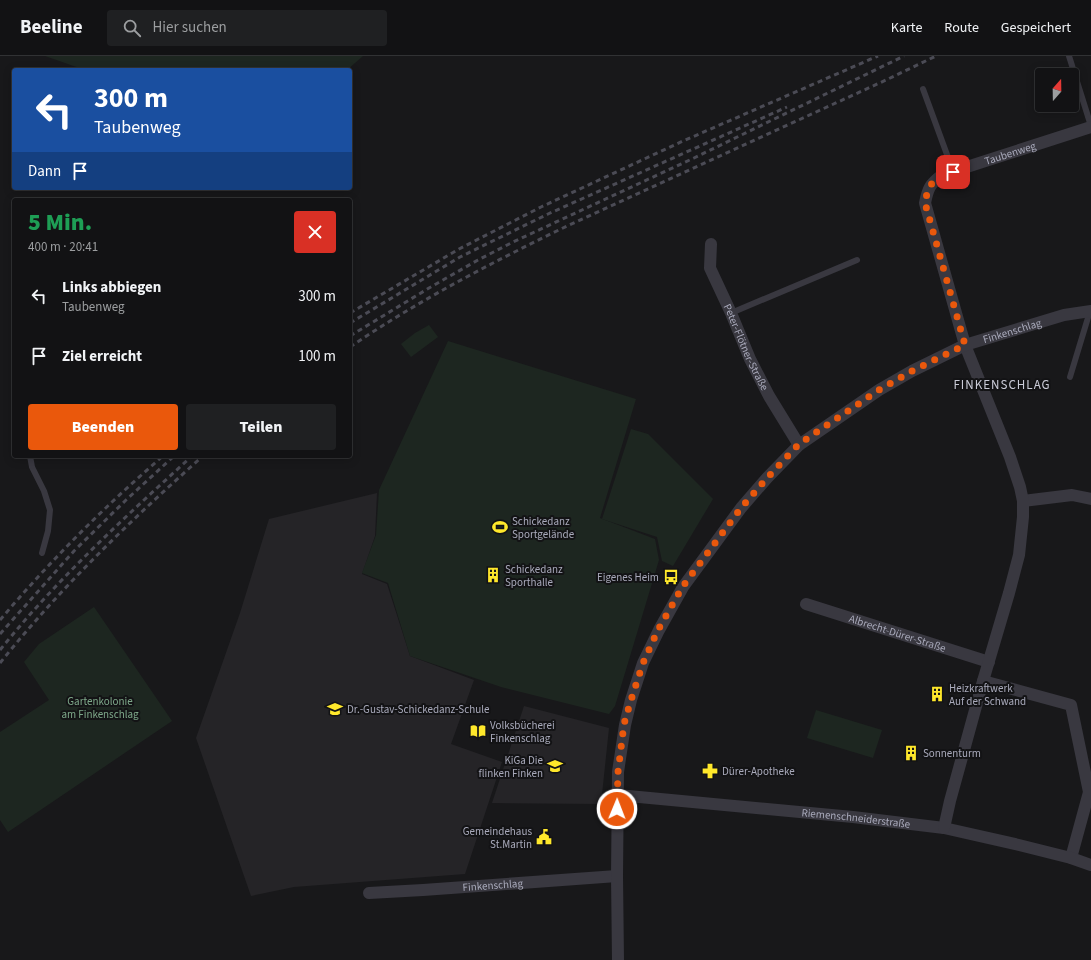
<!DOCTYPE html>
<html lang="de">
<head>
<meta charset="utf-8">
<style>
  body { margin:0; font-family:"Source Sans 3",sans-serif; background:#1f2022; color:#f1f3f6; height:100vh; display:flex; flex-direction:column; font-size:15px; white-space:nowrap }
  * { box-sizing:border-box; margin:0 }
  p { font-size:13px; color:#9c9ea0 }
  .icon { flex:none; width:22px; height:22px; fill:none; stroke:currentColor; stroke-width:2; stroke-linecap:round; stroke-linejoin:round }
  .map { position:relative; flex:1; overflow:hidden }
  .sheet { position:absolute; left:12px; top:142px; width:340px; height:260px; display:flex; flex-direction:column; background:#121214; border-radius:4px; box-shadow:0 2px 10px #0003,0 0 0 1px #313234 }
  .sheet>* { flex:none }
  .banner { position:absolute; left:12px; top:12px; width:340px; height:122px; border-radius:4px; box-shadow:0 2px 10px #0003,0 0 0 1px #313234; background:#1a4fa0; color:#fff; overflow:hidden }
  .needle { width:26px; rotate:20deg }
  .controls { position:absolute; left:1035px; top:12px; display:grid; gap:8px }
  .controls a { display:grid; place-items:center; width:44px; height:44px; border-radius:4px; background:#121214; box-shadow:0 2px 10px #0003,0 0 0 1px #313234; font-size:20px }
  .pin { position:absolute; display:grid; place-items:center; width:34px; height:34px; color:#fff; margin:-17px; border-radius:8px; box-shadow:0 2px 6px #0006 }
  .me { position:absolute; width:44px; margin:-22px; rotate:1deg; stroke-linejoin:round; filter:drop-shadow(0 0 3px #0008) }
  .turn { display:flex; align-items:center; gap:14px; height:84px; padding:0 16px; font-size:18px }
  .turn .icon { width:52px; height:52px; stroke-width:2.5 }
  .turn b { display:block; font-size:28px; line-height:34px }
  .then { display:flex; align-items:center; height:38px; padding:0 16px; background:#0003; gap:8px; font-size:15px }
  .round { display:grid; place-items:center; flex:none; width:42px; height:42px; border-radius:4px; background:#1f2022 }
  .head { display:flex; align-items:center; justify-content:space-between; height:68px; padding:0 16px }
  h1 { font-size:24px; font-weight:800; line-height:30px; color:#1e9e55 }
  .button { display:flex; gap:8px; margin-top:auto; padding:8px 16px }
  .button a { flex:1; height:46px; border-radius:4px; background:#ea580c; color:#fff; font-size:16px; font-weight:800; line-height:46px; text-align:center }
  .button a+a { background:#1f2022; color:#f1f3f6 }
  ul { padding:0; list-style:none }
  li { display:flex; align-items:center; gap:12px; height:60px; padding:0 16px }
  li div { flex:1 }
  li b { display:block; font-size:15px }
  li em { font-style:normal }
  header { display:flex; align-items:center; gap:24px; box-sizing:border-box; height:56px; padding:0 20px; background:#121214; border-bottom:1px solid #313234 }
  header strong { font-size:19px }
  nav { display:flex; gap:22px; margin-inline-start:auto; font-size:14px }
  .search { width:280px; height:36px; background:#1f2022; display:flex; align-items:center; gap:10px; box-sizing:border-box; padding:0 14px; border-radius:4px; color:#9c9ea0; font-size:15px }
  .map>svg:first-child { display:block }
  .built { fill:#252427 }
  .green { fill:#1d2620 }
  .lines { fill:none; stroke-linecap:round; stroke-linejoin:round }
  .service { stroke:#393840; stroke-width:6 }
  .minor { stroke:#393840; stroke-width:12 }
  .rail { stroke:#4b4b55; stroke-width:3; stroke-dasharray:5 4; stroke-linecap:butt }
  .route { stroke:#ea580c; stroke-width:7; stroke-dasharray:0 12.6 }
  .labels { text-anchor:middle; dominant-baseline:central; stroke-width:4; stroke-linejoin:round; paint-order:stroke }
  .street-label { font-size:11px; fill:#a9aabb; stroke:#131315 }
  .poi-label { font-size:11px; fill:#a9aabb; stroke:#131315; text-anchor:start }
  .park-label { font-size:11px; fill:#7ea88a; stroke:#131315 }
  .quarter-label { font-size:13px; letter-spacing:1px; fill:#cacbd7; stroke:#131315 }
</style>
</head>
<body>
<header>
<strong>Beeline</strong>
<div class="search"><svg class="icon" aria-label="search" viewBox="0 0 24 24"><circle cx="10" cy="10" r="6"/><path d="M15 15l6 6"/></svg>Hier suchen</div>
<nav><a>Karte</a><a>Route</a><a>Gespeichert</a></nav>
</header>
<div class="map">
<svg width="1091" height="904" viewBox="0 0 1091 904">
  <rect width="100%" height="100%" fill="#18181a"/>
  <g class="built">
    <path d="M 377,437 L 375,480 L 362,518 L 387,528 L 410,600 L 474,624 L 451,688 L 502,706 L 465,818 L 294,831 L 251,840 L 196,682 L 240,557 L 269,463 Z"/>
    <path d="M 524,650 L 609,672 L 601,748 L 492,747 Z"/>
  </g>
  <g class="green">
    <path d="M 45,0 L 363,0 L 347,14 L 85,14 Z"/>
    <path d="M 429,269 L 438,281 L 411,301 L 401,288 L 415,277 Z"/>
    <path d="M 448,285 L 636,343 L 600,462 L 655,483 L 659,504 L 625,617 L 615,650 L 609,658 L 501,631 L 410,600 L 388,527 L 362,517 L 376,479 L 379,434 Z"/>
    <path d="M 631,373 L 648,378 L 713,443 L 673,510 L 662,505 L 657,481 L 602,463 Z"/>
    <path d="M 94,551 L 172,665 L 8,776 L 0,764 L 0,676 L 49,644 L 24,606 L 39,588 Z"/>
    <path d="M 816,654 L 882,674 L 873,702 L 807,682 Z"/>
  </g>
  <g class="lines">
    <g class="service">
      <path d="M 1069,0 L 1091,70"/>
      <path d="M 923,33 L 953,115"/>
      <path d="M 731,257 L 857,204"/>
      <path d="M 1070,321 L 1090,255"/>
      <path d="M 30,400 L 32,411 L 44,435 L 50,454 L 48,475 L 42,497"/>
    </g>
    <g class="minor">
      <path id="s1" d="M 711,188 L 710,212 L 731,257 L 750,303 L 769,340 L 799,389"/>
      <path d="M 1023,445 L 1072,439 L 1091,443"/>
      <path id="s2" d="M 806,548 L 989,606"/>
      <path d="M 983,625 L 1071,649 L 1089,736 L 1071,802"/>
      <path id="s3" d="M 618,739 L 853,761 L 944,772 L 1019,789 L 1071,802 L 1091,809"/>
      <path id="s4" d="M 944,772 L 950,745 L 983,625 L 1009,537 L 1019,499 L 1023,461 L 1023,445 L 1020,431 L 1010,401 L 965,289 L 925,147 C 928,132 930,128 942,119 L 1091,71"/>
      <path id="s5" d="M 369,837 L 423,834 L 617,820"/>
      <path id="s6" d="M 618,904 L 617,820 L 618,716 L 625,669 L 631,644 L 643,607 L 659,574 L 683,531 L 741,452 L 767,422 L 799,389 L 879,334 L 912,315 L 965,289 L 1064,259 L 1091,255"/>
    </g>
    <g class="rail">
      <path d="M 350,257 L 459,193 L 541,151 L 683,85 L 878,0"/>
      <path d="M 350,267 L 460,201 L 548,158 L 787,51"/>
      <path d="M 350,280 L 429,232 L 478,204 L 513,186 L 694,102 L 904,0"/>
      <path d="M 350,291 C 419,244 493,206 567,170 L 886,24 L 936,0"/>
      <path d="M 0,564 C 50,505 105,450 163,400"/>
      <path d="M 0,578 L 74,495 L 126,444 L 174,400"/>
      <path d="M 0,594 C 57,523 125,461 192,400"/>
      <path d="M 0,607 C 61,531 131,464 203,400"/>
    </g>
  </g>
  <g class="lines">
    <path class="route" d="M 617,753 L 618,716 L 624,668 L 631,644 L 643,607 L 658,574 L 683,530 L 741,452 L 767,422 L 799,388 L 879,334 L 912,315 L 965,289 L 925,147 C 928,128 934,121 953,116"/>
  </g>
  <defs>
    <symbol id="stadium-bare" viewBox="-9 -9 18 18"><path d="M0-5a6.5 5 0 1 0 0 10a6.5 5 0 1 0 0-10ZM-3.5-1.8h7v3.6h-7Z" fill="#ffe82b" stroke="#131315" stroke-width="2.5" paint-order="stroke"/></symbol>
    <symbol id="building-bare" viewBox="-9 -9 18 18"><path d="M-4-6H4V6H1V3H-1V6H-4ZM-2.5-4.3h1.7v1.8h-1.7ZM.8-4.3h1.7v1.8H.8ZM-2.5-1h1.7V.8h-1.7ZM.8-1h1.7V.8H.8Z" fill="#ffe82b" stroke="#131315" stroke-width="2.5" paint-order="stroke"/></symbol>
    <symbol id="bus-bare" viewBox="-9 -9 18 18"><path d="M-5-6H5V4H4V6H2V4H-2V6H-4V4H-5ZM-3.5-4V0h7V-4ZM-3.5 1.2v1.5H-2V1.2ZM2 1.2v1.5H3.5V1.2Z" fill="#ffe82b" stroke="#131315" stroke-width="2.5" paint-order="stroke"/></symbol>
    <symbol id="school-bare" viewBox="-9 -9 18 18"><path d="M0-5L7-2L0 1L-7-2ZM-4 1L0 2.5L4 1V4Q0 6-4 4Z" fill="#ffe82b" stroke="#131315" stroke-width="2.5" paint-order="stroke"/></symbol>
    <symbol id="library-bare" viewBox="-9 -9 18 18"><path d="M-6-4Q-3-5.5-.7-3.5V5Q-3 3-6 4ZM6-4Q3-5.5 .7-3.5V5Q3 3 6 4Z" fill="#ffe82b" stroke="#131315" stroke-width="2.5" paint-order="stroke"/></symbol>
    <symbol id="pharmacy-bare" viewBox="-9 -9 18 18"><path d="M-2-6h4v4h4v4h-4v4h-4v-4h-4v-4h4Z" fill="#ffe82b" stroke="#131315" stroke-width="2.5" paint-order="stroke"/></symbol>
    <symbol id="civic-bare" viewBox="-9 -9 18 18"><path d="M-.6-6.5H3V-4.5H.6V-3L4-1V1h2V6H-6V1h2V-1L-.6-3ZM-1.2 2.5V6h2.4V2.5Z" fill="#ffe82b" stroke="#131315" stroke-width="2.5" paint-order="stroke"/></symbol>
  </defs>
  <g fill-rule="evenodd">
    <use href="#stadium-bare" x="489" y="460" width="22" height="22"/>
    <use href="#building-bare" x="482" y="508" width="22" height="22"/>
    <use href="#bus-bare" x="660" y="510" width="22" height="22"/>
    <use href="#building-bare" x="926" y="627" width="22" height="22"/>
    <use href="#school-bare" x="324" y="642" width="22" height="22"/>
    <use href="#library-bare" x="467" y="664" width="22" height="22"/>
    <use href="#building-bare" x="900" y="686" width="22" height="22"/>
    <use href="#school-bare" x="544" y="699" width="22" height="22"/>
    <use href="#pharmacy-bare" x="699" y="704" width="22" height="22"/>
    <use href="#civic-bare" x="533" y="770" width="22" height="22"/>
  </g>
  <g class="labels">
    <g class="street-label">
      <text stroke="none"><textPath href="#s4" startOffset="757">Taubenweg</textPath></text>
      <text stroke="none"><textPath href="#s6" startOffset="813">Finkenschlag</textPath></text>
      <text stroke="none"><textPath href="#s1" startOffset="111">Peter-Flötner-Straße</textPath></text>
      <text stroke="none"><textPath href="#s2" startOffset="96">Albrecht-Dürer-Straße</textPath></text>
      <text stroke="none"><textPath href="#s3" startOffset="239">Riemenschneiderstraße</textPath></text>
      <text stroke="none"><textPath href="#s5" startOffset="124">Finkenschlag</textPath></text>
    </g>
    <g class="poi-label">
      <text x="512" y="465">Schickedanz<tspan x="512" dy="13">Sportgelände</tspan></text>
      <text x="505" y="513">Schickedanz<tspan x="505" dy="13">Sporthalle</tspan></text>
      <text x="659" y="521" text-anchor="end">Eigenes Heim</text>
      <text x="949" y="632">Heizkraftwerk<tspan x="949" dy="13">Auf der Schwand</tspan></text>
      <text x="347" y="653">Dr.-Gustav-Schickedanz-Schule</text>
      <text x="490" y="669">Volksbücherei<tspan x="490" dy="13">Finkenschlag</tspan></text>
      <text x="923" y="697">Sonnenturm</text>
      <text x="543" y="704" text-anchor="end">KiGa Die<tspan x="543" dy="13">flinken Finken</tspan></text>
      <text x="722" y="715">Dürer-Apotheke</text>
      <text x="532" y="775" text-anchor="end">Gemeindehaus<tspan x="532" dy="13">St.Martin</tspan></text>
    </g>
    <g class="park-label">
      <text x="100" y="645">Gartenkolonie<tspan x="100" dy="13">am Finkenschlag</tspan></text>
    </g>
    <g class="quarter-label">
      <text x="1002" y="329">FINKENSCHLAG</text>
    </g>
  </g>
</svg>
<div class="controls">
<a><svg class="needle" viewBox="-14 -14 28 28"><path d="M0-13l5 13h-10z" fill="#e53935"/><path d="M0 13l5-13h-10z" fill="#9c9ea0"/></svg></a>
</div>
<div class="pin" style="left:953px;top:116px;background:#d93025"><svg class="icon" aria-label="arrive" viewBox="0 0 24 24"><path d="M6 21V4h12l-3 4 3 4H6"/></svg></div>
<svg class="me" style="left:617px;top:753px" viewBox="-20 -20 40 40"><circle r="17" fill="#ea580c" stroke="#fff" stroke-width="3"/><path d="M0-11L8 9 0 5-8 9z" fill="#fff"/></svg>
<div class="banner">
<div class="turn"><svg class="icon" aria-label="left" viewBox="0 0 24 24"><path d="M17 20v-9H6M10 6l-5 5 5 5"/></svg><div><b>300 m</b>Taubenweg</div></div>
<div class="then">Dann<svg class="icon" aria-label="arrive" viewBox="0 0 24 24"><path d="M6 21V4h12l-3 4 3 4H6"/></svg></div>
</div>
<section class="sheet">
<div class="head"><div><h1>5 Min.</h1><p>400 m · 20:41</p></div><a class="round" style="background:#d93025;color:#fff"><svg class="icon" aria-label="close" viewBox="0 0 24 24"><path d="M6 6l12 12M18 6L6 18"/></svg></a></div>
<ul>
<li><svg class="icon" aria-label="left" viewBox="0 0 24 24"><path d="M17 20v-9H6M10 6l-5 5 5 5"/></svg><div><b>Links abbiegen</b><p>Taubenweg</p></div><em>300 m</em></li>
<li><svg class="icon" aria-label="arrive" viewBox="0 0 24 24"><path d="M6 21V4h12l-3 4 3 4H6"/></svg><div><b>Ziel erreicht</b></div><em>100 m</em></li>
</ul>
<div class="button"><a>Beenden</a><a>Teilen</a></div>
</section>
</div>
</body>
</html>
